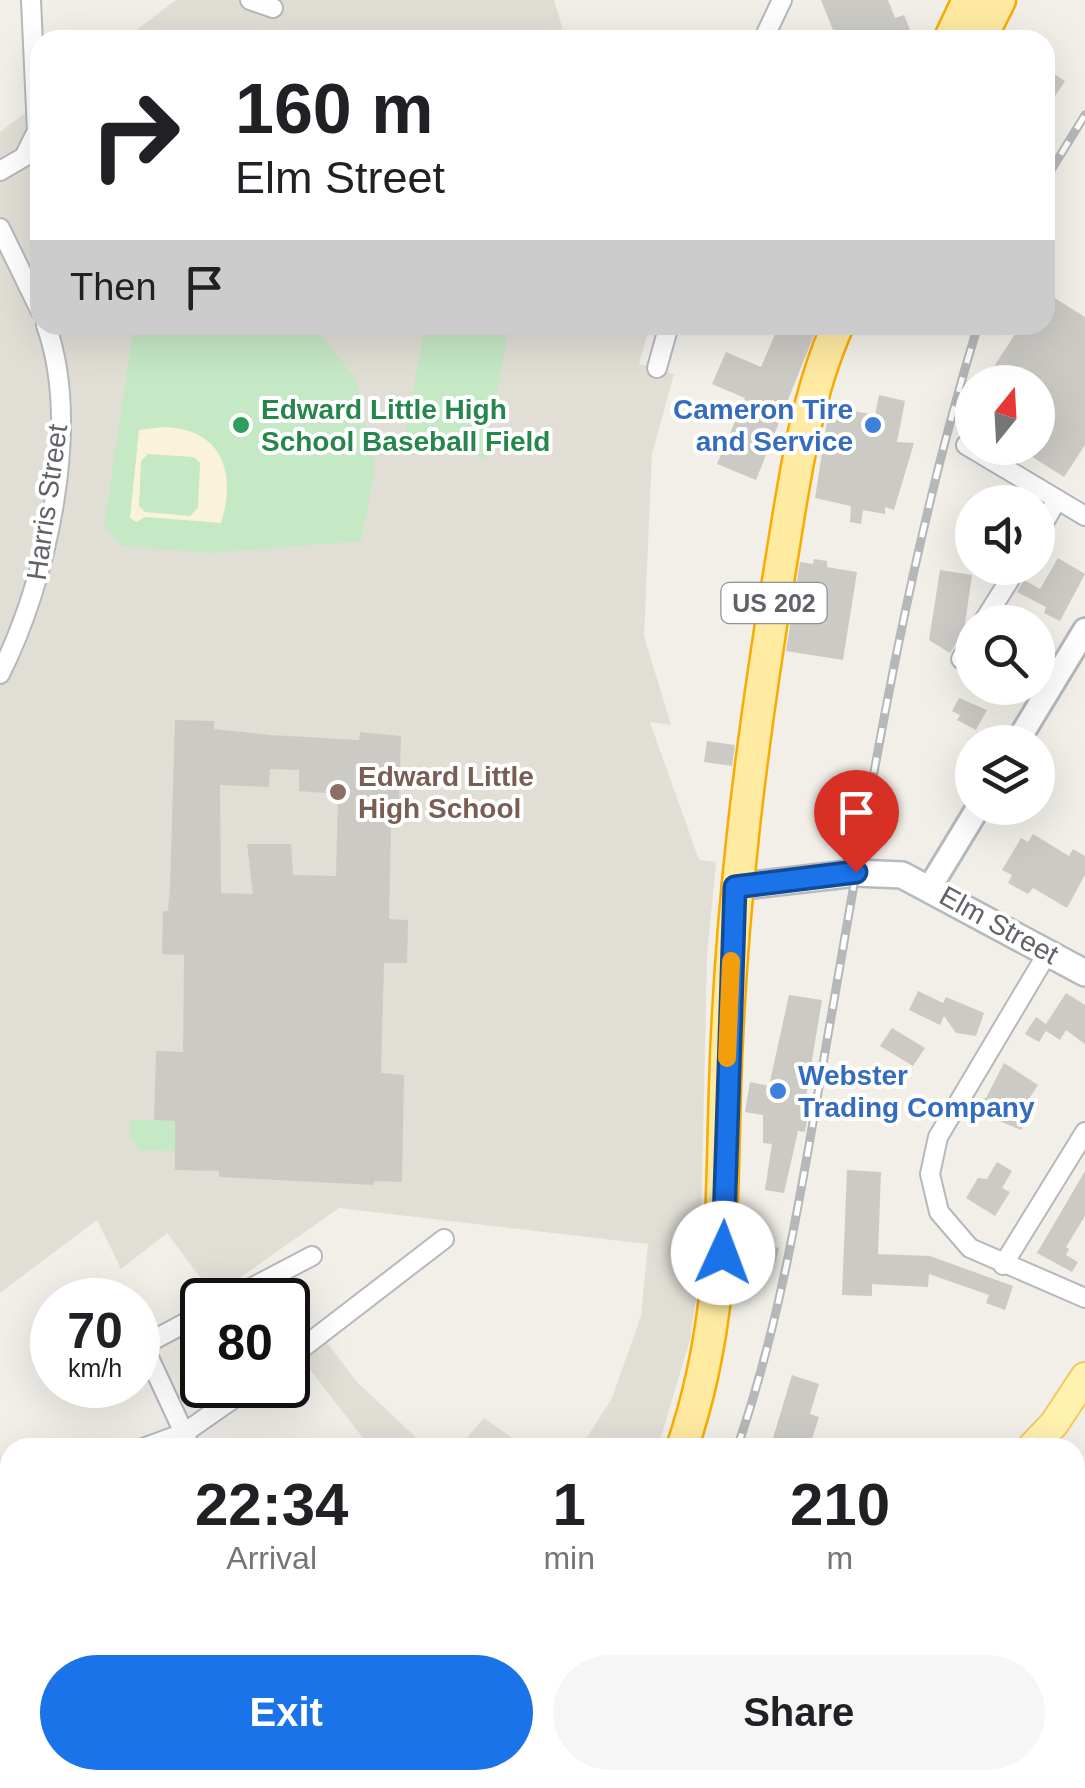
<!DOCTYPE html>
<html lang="en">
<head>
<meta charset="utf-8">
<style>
  body { margin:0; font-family:Arial,sans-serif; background:#f6f6f6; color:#202124; height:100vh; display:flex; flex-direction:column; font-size:38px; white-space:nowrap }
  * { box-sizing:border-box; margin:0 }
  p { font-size:32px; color:#757577 }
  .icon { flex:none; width:55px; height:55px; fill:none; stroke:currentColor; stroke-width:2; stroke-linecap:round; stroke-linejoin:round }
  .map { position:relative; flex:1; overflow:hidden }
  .side { position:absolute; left:0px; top:1438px; width:1085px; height:352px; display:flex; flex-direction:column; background:#fff; border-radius:30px 30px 0 0; box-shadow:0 10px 40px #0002 }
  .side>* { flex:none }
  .banner { position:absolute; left:30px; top:30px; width:1025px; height:305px; border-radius:30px; box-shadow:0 10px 40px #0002; background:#fff; color:#202124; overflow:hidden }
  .needle { width:65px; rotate:18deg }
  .fabs { position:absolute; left:955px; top:365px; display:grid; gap:20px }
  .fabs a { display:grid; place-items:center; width:100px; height:100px; border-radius:50%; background:#fff; box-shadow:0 10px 40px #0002; font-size:50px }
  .speed { position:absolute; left:30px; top:1278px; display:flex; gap:20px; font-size:50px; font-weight:700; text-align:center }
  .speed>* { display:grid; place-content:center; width:130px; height:130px; border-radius:50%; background:#fff; box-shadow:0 10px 40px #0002; line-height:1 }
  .speed small { font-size:25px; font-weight:400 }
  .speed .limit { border:5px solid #111; border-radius:15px; background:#fff; color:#111 }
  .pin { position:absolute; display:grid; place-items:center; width:85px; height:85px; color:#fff; margin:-102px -42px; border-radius:50% 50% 50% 0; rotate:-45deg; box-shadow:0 0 10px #0007 }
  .pin .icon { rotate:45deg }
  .me { position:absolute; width:110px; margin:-55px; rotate:2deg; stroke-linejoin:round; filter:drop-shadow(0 0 8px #0008) }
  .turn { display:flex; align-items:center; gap:35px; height:210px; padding:0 40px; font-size:45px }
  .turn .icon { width:130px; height:130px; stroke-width:2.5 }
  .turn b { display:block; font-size:70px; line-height:85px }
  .then { display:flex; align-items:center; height:95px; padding:0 40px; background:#0003; gap:20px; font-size:38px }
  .eta { display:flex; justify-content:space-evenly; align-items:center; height:170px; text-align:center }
  .eta b { font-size:60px; font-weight:600; line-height:70px }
  .button { display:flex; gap:20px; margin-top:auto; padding:20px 40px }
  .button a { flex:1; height:115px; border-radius:60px; background:#1a73e8; color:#fff; font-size:40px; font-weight:600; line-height:115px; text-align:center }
  .button a+a { background:#f6f6f6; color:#202124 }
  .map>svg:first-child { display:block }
  .education { fill:#e1ded6 }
  .green { fill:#c5e8c5 }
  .sand { fill:#fbf3d9; fill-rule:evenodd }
  .water { fill:#aadaff }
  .building { fill:#cccac5; fill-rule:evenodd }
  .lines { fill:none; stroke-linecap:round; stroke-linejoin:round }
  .minor-casing { stroke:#b5b8bc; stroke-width:22 }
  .tertiary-casing { stroke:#b5b8bc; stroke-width:28 }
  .secondary-casing { stroke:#b6babf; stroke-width:30 }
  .primary-casing { stroke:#f2c960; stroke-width:32 }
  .trunk-casing { stroke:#f9ab00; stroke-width:35 }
  .minor { stroke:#fff; stroke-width:18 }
  .tertiary { stroke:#fff; stroke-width:22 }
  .secondary { stroke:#fff; stroke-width:25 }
  .primary { stroke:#fff2af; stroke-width:28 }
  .trunk { stroke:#feeaa1; stroke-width:30 }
  .rail-casing { stroke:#b6b7b8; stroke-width:9 }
  .rail { stroke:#fff; stroke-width:5; stroke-dasharray:15; stroke-linecap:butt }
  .route-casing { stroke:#114b97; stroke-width:25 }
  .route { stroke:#1a73e8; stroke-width:18 }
  .slow { stroke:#f59e0b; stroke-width:18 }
  .leisure-dot { fill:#2e9e5b; stroke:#fff; stroke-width:4 }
  .shop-dot { fill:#3f7fe0; stroke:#fff; stroke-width:4 }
  .education-dot { fill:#8d6e63; stroke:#fff; stroke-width:4 }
  .labels { text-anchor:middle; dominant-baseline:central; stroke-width:8; stroke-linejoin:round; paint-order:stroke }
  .shield { fill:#fff; stroke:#8f9295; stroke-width:2.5 }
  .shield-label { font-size:25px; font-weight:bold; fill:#5f6368 }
  .leisure-label { font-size:28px; font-weight:bold; fill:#27864d; stroke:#fff; text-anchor:start }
  .shop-label { font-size:28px; font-weight:bold; fill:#366cbe; stroke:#fff; text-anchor:end }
  .street-label { font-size:28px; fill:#5f6368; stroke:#fff }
  .education-label { font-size:28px; font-weight:bold; fill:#785e54; stroke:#fff; text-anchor:start }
</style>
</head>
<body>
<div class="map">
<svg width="1085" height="1788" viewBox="0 0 1085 1788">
  <rect width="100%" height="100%" fill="#f1efe8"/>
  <g class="education">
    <path d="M 176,0 L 554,0 L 566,40 L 123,40 Z"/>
    <path d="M 40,102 L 40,325 L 650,325 L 639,364 L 674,374 L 652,454 L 644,636 L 671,725 L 650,722 L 699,860 L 716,862 L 707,956 L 700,1270 L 690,1340 L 658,1447 L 581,1447 L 612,1398 L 641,1316 L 648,1244 L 339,1208 L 214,1296 L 167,1233 L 121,1269 L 97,1220 L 0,1293 L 0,132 Z"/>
    <path d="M 325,1340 L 356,1381 L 426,1447 L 370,1447 L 301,1358 Z"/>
    <path d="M 484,1418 L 525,1447 L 459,1447 Z"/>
  </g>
  <g class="green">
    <path d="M 134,325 L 314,325 L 356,380 L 375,470 L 361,541 L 209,553 L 122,546 L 104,526 Z"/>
    <path d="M 425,325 L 509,325 L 485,458 L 404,440 Z"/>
    <path d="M 130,1120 L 175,1121 L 175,1151 L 140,1150 L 130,1137 Z"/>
    <path d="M 1075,1463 L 1085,1472 L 1085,1644 L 1075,1646 Z"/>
  </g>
  <path class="sand" d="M 163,427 C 222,428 237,473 221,523 L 146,517 L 136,522 L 130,518 L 139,430 ZM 148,454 L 194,457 L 200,463 L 198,508 L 190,516 L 145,512 L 139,506 L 141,461 Z"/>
  <path class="water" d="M 1075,1745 L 1085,1749 L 1085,1788 L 907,1788 L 914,1780 L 1075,1780 Z"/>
  <g class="building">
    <path d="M 821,0 L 888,0 L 895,18 L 904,15 L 914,40 L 890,40 L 888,33 L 871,40 L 837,40 Z"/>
    <path d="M 1045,68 L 1065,81 L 1045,111 Z"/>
    <path d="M 1045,292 L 1085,317 L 1085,445 L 1064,477 L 1018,448 L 1038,448 L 1038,382 L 984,382 L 1021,325 L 1045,325 Z"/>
    <path d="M 779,325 L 818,325 L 756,480 L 717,464 L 745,398 L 712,384 L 726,352 L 761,367 Z"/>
    <path d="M 879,395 L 905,401 L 897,442 L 914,443 L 894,510 L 885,507 L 885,514 L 863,510 L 861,524 L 850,522 L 851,506 L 815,498 L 828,415 L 846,418 L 847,410 L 875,415 Z"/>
    <path d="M 1058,558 L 1085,574 L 1060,621 L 1044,613 L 1046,607 L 1017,592 L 1024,580 L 1040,589 Z"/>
    <path d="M 814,559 L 827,561 L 827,567 L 857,572 L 843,660 L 786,651 L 800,562 L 813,564 Z"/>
    <path d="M 940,570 L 972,575 L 964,631 L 950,653 L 929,640 Z"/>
    <path d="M 959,698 L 987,710 L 976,730 L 957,720 L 960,715 L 952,711 Z"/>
    <path d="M 175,720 L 214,721 L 214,729 L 270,735 L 359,740 L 360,732 L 401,736 L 399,809 L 396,829 L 391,828 L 389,919 L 408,920 L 407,963 L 384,963 L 381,1073 L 404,1075 L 402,1182 L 374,1181 L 374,1185 L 219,1177 L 219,1171 L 175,1170 L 175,1121 L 154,1120 L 156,1051 L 183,1052 L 184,955 L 162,954 L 163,911 L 168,911 L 170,886 ZM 270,769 L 299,770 L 299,791 L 338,794 L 336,876 L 293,875 L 291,844 L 247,844 L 253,894 L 221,893 L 220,785 L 269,787 Z"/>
    <path d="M 707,741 L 735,745 L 732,766 L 704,762 Z"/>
    <path d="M 1033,834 L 1069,856 L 1073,849 L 1085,856 L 1085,875 L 1067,908 L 1033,888 L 1028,894 L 1008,883 L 1012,875 L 1002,870 L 1021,838 L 1028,842 Z"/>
    <path d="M 918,991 L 943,1003 L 946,997 L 984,1013 L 976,1036 L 956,1033 L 944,1016 L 940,1025 L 909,1010 Z"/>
    <path d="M 1066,993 L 1085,1005 L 1085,1044 L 1066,1030 L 1060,1040 L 1046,1031 L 1039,1042 L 1025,1034 L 1036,1017 L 1046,1024 Z"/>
    <path d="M 789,995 L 822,1000 L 806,1096 L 811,1097 L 805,1132 L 798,1131 L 784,1193 L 765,1190 L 772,1144 L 763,1143 L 763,1115 L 745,1112 L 750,1082 L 769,1086 Z"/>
    <path d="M 892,1028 L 925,1048 L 913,1066 L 880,1046 Z"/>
    <path d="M 1004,1063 L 1038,1085 L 1021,1111 L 1029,1115 L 1021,1130 L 985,1115 L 987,1112 L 976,1100 L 986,1098 Z"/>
    <path d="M 997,1162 L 1012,1171 L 1002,1188 L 1010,1192 L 995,1216 L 966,1198 L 978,1178 L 987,1179 Z"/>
    <path d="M 847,1170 L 881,1172 L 878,1254 L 930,1256 L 1013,1286 L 1005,1310 L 986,1303 L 989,1295 L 929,1274 L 928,1287 L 872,1284 L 872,1296 L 842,1295 Z"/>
    <path d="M 1085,1171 L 1085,1216 L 1066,1247 L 1069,1249 L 1066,1255 L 1078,1262 L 1072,1272 L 1037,1253 Z"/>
    <path d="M 750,1241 L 779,1248 L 774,1268 L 745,1262 Z"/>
    <path d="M 792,1375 L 819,1384 L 810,1414 L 819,1417 L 809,1448 L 770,1448 Z"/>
  </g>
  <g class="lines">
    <defs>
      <g id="minor">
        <path d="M 250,0 L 273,8"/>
        <path d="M 763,40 L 782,0"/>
        <path d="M 0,171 L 24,157 L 37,131 L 31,0"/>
        <path d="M 0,228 L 40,310"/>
        <path d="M 657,368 L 669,325"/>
        <path d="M 966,445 L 1085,516"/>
        <path d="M 1038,533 L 1057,500"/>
        <path d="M 983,622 L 1017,568"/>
        <path d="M 961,659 L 972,640"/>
        <path d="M 0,674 C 47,581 82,426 46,325"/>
        <path d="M 1048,952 L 938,1137 L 930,1174 L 939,1212 L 970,1248 L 1085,1298"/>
        <path d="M 1003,1265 L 1085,1132"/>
        <path d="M 116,1300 L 118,1300"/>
        <path d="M 228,1300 L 312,1256"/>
        <path d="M 138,1334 L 191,1448"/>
        <path d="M 144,1345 L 202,1314"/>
        <path d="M 46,1353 L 52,1348"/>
        <path d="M 288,1359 L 444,1239"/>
        <path d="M 143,1448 L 184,1433 L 253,1385"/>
        <path d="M 0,1507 L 10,1503"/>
        <path d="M 708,1788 L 711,1780"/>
      </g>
      <g id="tertiary">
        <path d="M 1017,742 L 1085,630"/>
        <path d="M 930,887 L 978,808"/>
      </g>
      <path id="secondary" d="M 735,887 L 856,873 L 902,875 L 1085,973"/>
      <path id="primary" d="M 1031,1448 L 1054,1424 L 1085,1377"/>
      <g id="trunk">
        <path d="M 949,40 L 968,0"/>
        <path d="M 980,40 L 1000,0"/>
        <path d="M 682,1448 C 724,1324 721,1217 725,1088 C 730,915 751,746 779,575 C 793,491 803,404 838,325"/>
        <path d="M 385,1788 L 401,1780"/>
        <path d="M 469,1788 L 475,1780"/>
      </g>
    </defs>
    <use href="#minor" class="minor-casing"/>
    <use href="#tertiary" class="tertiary-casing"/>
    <use href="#secondary" class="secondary-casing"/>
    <use href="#primary" class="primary-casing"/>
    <use href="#trunk" class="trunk-casing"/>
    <use href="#minor" class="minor"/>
    <use href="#tertiary" class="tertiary"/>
    <use href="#secondary" class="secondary"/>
    <use href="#primary" class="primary"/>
    <use href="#trunk" class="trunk"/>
    <defs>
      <g id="rail">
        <path d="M 1045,180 L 1085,115"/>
        <path d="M 737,1448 C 786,1307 806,1158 832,1012 C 872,780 909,550 978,325"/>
        <path d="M 596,1788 L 599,1780"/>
      </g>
    </defs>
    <use href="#rail" class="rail-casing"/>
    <use href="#rail" class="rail"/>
  </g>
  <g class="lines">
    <defs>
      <path id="route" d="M 723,1253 L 735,887 L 856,872"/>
    </defs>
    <use href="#route" class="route-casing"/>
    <use href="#route" class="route"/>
    <path class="slow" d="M 727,1058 L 731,961"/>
  </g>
  <circle class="leisure-dot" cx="241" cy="425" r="10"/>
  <g class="shop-dot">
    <circle cx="873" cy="425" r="10"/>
    <circle cx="778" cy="1091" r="10"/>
  </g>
  <circle class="education-dot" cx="338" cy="792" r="10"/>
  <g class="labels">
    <rect class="shield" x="721.5" y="583" width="105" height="40" rx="8"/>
    <g class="shield-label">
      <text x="774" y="603">US 202</text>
    </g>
    <g class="leisure-label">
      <text x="261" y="409">Edward Little High<tspan x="261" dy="32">School Baseball Field</tspan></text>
    </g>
    <g class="shop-label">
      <text x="853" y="409">Cameron Tire<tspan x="853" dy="32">and Service</tspan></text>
      <text x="798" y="1075" text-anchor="start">Webster<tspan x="798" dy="32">Trading Company</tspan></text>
    </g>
    <g class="street-label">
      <text transform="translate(47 502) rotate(-82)">Harris Street</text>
      <text transform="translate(999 925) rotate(29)">Elm Street</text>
    </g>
    <g class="education-label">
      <text x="358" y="776">Edward Little<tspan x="358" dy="32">High School</tspan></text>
    </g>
  </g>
</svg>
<div class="fabs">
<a><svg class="needle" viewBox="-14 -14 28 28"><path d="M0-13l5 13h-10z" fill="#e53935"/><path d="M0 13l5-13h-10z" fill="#757577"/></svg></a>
<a><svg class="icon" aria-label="sound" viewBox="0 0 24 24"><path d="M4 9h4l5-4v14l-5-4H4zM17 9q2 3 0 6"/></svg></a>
<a><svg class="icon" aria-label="search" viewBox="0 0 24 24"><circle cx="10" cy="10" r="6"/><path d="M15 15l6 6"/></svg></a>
<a><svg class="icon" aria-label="layers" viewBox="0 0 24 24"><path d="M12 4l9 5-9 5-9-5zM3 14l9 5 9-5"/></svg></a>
</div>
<div class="speed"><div>70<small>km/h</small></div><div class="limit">80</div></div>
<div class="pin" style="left:856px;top:872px;background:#d93025"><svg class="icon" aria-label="arrive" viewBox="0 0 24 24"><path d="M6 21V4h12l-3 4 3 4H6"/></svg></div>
<svg class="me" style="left:723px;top:1253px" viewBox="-20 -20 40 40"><circle r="19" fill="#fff"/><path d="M0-13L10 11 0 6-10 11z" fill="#1a73e8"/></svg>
<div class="banner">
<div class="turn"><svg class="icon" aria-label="right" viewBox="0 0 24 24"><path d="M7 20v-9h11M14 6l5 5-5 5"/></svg><div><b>160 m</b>Elm Street</div></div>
<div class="then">Then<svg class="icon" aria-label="arrive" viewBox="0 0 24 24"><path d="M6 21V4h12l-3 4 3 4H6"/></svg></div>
</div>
<section class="side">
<div class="eta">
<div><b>22:34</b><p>Arrival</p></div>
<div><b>1</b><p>min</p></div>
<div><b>210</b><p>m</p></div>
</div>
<div class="button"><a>Exit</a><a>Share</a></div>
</section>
</div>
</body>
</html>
